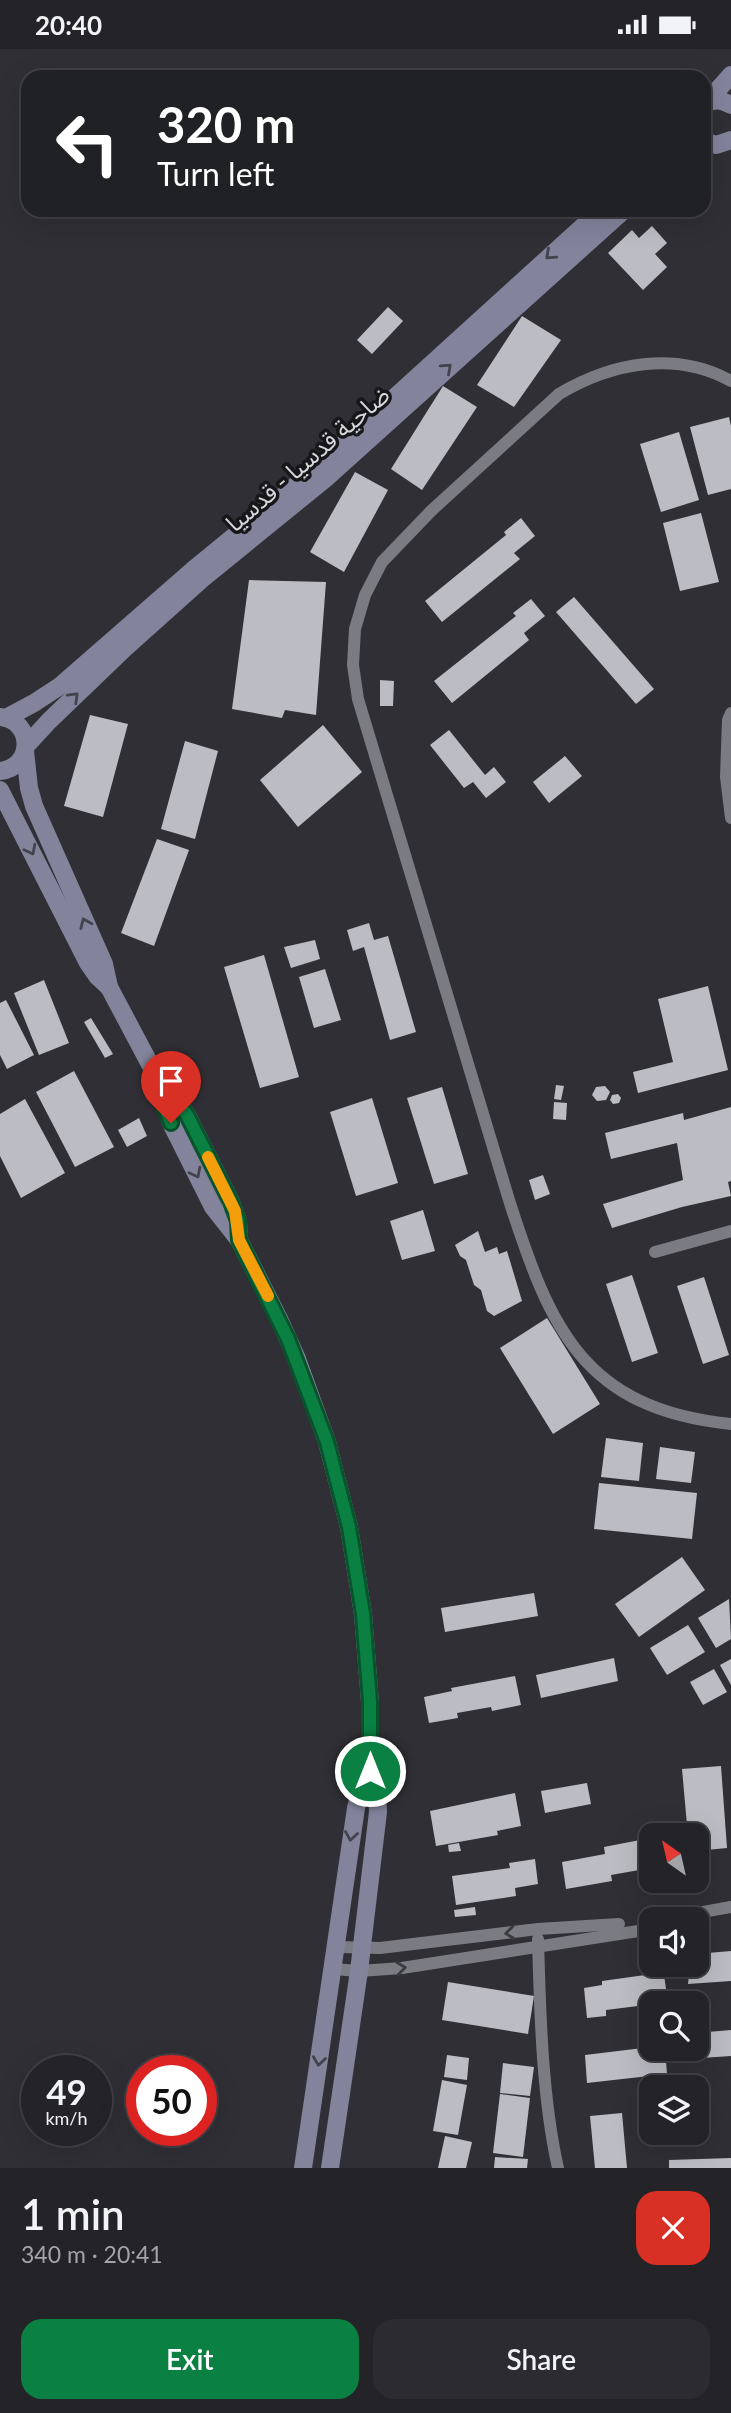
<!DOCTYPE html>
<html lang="en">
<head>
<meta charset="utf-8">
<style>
  body { margin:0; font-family:Lato,"Noto Sans Arabic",sans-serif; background:#2b2b30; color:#f1f3f6; height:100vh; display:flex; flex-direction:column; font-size:26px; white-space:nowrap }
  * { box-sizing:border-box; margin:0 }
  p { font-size:23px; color:#a3a4a8 }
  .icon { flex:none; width:38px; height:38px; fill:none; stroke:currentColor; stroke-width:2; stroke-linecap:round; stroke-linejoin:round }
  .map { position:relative; height:2119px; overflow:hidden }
  .side { display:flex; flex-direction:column; background:#232328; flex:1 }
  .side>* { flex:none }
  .hud { position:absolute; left:21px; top:21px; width:690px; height:147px; border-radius:21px; box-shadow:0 7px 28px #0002,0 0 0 2px #404045; background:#202124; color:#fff; overflow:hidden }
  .needle { width:46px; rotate:326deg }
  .controls { position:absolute; left:639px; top:1774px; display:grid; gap:14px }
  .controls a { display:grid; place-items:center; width:70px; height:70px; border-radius:14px; background:#232328; box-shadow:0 7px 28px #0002,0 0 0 2px #404045; font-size:35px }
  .speed { position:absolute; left:21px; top:2006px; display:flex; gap:14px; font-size:35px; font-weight:700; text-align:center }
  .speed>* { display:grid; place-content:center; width:91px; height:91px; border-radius:50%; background:#232328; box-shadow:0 7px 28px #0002,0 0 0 2px #404045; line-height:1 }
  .speed small { font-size:18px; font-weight:400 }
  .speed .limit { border:10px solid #d22; background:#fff; color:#111 }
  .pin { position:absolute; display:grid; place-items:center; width:60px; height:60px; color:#fff; margin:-72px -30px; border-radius:50% 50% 50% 0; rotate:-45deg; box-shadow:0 0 7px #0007 }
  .pin .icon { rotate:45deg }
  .me { position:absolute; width:77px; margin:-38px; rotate:0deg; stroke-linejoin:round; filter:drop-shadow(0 0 5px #0008) }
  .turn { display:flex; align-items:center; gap:24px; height:147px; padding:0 21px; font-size:32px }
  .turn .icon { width:91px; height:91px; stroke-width:2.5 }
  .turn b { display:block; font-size:49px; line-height:60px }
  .round { display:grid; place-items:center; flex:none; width:74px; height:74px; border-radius:21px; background:#2b2b30 }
  .overview { display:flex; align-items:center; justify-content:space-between; height:119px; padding:0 21px }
  h1 { font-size:42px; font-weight:600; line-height:52px }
  .cta { display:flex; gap:14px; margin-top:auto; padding:14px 21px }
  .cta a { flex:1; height:80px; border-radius:21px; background:#0b8043; color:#fff; font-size:28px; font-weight:600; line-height:80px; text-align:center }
  .cta a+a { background:#2b2b30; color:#f1f3f6 }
  .status { display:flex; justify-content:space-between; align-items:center; height:49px; padding:0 35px; background:#232328; direction:ltr }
  .status svg { height:19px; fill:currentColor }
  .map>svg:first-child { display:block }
  .building { fill:#bcbcc4 }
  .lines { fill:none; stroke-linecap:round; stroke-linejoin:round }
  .minor { stroke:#7b7c83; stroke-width:12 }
  .secondary { stroke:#83849c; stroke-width:18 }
  .oneway { stroke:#42434e }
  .oneway2 { stroke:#3a3a3f }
  .route-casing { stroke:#07532c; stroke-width:18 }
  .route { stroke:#0b8043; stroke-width:12 }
  .slow { stroke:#f59e0b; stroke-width:12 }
  .labels { text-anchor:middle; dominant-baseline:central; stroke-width:7; stroke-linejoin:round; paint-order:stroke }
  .street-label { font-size:24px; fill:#d7d8dc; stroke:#17171a }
</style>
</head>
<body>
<div class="status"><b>20:40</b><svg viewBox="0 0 49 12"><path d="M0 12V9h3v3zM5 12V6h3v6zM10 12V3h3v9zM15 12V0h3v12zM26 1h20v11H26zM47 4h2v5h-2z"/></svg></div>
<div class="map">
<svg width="731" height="2119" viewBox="0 0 731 2119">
  <rect width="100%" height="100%" fill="#2f2f35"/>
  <g class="building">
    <path d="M 652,177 L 667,194 L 655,205 L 667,218 L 643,241 L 608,204 L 632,181 L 639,189 Z"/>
    <path d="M 388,258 L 403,272 L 372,305 L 357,291 Z"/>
    <path d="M 522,267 L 561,291 L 514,358 L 477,336 Z"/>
    <path d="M 443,337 L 477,358 L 422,441 L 391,420 Z"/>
    <path d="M 729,368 L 731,377 L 731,440 L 708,446 L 690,378 Z"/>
    <path d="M 679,383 L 699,451 L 661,463 L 640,395 Z"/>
    <path d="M 355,423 L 388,441 L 344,523 L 310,503 Z"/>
    <path d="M 701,464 L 719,533 L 680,542 L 663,474 Z"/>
    <path d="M 521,469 L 535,487 L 514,504 L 520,510 L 442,573 L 425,552 L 506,486 L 504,483 Z"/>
    <path d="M 249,531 L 326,533 L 316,666 L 285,661 L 282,669 L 232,660 Z"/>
    <path d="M 574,548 L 654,640 L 636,655 L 556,563 Z"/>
    <path d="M 531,550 L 545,567 L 524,584 L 529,591 L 452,654 L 434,632 L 516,567 L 513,564 Z"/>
    <path d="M 380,631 L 394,632 L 393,657 L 380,657 Z"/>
    <path d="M 90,666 L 128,675 L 103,768 L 64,757 Z"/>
    <path d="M 323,676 L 362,723 L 298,778 L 260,731 Z"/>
    <path d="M 449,681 L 485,726 L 494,718 L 506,733 L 486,749 L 473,733 L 464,739 L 430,696 Z"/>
    <path d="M 185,692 L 218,702 L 195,790 L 161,780 Z"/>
    <path d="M 565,707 L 582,727 L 549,754 L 533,733 Z"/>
    <path d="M 157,790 L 189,801 L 154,897 L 121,884 Z"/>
    <path d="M 369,874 L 374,891 L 388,887 L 416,983 L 390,991 L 364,898 L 353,902 L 347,881 Z"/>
    <path d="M 315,891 L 320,910 L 291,919 L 284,898 Z"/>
    <path d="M 264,906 L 299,1028 L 260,1039 L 224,918 Z"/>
    <path d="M 325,920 L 341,971 L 314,979 L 299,928 Z"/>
    <path d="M 44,931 L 69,994 L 39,1006 L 14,944 Z"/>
    <path d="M 708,937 L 728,1021 L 638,1044 L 633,1023 L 673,1013 L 658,950 Z"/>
    <path d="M 6,951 L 34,1006 L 7,1020 L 0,1006 L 0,954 Z"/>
    <path d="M 91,969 L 113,1005 L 105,1009 L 84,973 Z"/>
    <path d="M 74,1022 L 114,1098 L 75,1118 L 36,1043 Z"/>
    <path d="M 556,1036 L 564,1037 L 561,1051 L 554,1050 Z"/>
    <path d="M 605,1037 L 610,1043 L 606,1051 L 597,1052 L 592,1046 L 596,1038 Z"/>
    <path d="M 442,1038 L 468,1125 L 434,1135 L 407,1049 Z"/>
    <path d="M 618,1045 L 621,1049 L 619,1054 L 613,1055 L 610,1051 L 612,1046 Z"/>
    <path d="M 372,1049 L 398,1134 L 356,1147 L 330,1063 Z"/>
    <path d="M 25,1050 L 65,1124 L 21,1149 L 0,1107 L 0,1065 Z"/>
    <path d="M 554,1053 L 567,1054 L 566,1071 L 553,1070 Z"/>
    <path d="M 731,1058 L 731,1132 L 728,1133 L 731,1147 L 682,1158 L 612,1179 L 603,1155 L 683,1131 L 677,1094 L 611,1110 L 605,1084 L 683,1064 L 684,1071 Z"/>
    <path d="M 139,1069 L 147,1087 L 127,1098 L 118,1081 Z"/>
    <path d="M 543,1126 L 550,1145 L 535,1151 L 529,1131 Z"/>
    <path d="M 423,1161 L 435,1202 L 402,1211 L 390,1172 Z"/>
    <path d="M 478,1182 L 485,1203 L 497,1198 L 499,1205 L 507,1202 L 522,1252 L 494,1267 L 487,1262 L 481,1241 L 474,1236 L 466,1211 L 460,1207 L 455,1196 Z"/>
    <path d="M 632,1226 L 658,1304 L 632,1313 L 606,1235 Z"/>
    <path d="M 704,1228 L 729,1306 L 703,1315 L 677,1237 Z"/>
    <path d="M 547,1269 L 600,1355 L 553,1385 L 500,1299 Z"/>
    <path d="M 606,1389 L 643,1394 L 639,1432 L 601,1428 Z"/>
    <path d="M 660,1398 L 695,1403 L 691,1434 L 656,1430 Z"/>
    <path d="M 599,1434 L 697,1444 L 692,1490 L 594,1480 Z"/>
    <path d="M 682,1508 L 705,1541 L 639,1588 L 615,1555 Z"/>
    <path d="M 534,1544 L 538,1567 L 445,1583 L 441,1559 Z"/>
    <path d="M 729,1550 L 731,1590 L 716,1599 L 698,1569 Z"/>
    <path d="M 688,1576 L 705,1603 L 667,1626 L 650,1599 Z"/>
    <path d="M 614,1609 L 618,1632 L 541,1649 L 536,1626 Z"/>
    <path d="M 731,1610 L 731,1636 L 720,1616 Z"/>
    <path d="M 714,1620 L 727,1643 L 703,1656 L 690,1633 Z"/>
    <path d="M 515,1627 L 521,1656 L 492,1662 L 491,1658 L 457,1664 L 458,1669 L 429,1674 L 424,1648 L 452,1642 L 451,1639 Z"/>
    <path d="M 721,1717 L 727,1799 L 696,1802 L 696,1787 L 688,1787 L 682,1720 Z"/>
    <path d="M 587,1734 L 591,1755 L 545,1764 L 541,1742 Z"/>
    <path d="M 515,1744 L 521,1777 L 497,1782 L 498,1786 L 436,1797 L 430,1762 Z"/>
    <path d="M 640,1791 L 645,1820 L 611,1826 L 612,1832 L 566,1840 L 562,1813 L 605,1805 L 604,1798 Z"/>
    <path d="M 459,1794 L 461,1802 L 449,1803 L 448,1796 Z"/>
    <path d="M 535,1810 L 538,1835 L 515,1839 L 516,1847 L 456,1856 L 452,1827 L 510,1819 L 509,1814 Z"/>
    <path d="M 475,1858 L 476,1866 L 455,1868 L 454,1861 Z"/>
    <path d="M 731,1902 L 731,1932 L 688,1935 L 690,1916 L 696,1916 L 696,1905 Z"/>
    <path d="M 663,1919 L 667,1947 L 645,1950 L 646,1956 L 606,1961 L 606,1967 L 587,1969 L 584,1939 L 602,1936 L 602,1932 L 645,1926 L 644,1921 Z"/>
    <path d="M 448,1933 L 534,1947 L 528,1985 L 442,1971 Z"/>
    <path d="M 731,1981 L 731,2007 L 686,2010 L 686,2000 L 696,2000 L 696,1984 Z"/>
    <path d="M 651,1998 L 651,2000 L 665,2000 L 667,2025 L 587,2034 L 585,2006 Z"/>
    <path d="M 447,2006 L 469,2009 L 467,2031 L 444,2028 Z"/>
    <path d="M 503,2014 L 534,2018 L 530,2047 L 500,2044 Z"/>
    <path d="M 442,2031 L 467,2036 L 458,2086 L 433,2082 Z"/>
    <path d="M 500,2045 L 530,2049 L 523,2108 L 493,2104 Z"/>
    <path d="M 622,2064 L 627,2119 L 595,2119 L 590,2067 Z"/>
    <path d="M 445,2087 L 472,2093 L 466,2119 L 438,2119 Z"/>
    <path d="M 495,2108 L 528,2110 L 527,2119 L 494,2119 Z"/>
    <path d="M 731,2109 L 731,2119 L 669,2119 L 669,2111 Z"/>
  </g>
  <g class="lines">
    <g class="minor">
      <path d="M 731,332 C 675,301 611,314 559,345 L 431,462 L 382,513 L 365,546 L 355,580 L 353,616 L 358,650 L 509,1151 C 550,1279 583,1360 731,1375"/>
      <path d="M 731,664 L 728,671 L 726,728 L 731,769"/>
      <path d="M 655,1203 L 731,1182"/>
      <path d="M 659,1871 L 731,1858"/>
      <path d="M 538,1890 C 540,1963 542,2048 558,2119"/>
      <path d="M 336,1898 L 380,1899 L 538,1880 L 619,1875"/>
      <path d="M 333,1920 L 359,1922 L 402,1919 L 651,1880"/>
    </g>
    <g class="secondary">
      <path d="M 707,53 L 731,26"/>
      <path d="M 704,56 C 713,49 722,51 731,56"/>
      <path d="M 704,92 L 716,96 L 731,91"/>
      <path d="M 0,668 C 34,671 34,719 0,722"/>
      <path d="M 6,669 L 34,654 L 60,637 L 193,521 L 316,420 L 601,161"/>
      <path d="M 26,697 L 49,672 L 125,599 L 202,530 L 325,430 L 624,161"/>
      <path d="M 25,702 L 29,739 L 34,757 L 104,915 L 109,938 L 162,1038 L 165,1057 L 171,1074 L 213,1158 L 239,1191 L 279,1270 L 297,1310 L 327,1393 L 349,1478 L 363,1565 L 370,1653 L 370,1722 L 377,1742 L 378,1763 L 359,1922 L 330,2119"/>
      <path d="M 0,741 L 88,914 L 97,927 L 109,938"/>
      <path d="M 162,1038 L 176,1051 L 187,1066 L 231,1153 L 238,1172 L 239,1191"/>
      <path d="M 303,2119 L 356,1759 L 361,1740 L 370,1722"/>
    </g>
  </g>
  <defs><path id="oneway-chevron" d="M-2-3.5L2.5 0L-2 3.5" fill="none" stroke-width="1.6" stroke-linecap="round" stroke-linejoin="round" transform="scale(1.75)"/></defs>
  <g class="oneway">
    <use href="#oneway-chevron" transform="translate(550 206) rotate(138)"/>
    <use href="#oneway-chevron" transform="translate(447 319) rotate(-42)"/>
    <use href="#oneway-chevron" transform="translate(74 648) rotate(-44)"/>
    <use href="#oneway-chevron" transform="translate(31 801) rotate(63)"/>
    <use href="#oneway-chevron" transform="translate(85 874) rotate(-114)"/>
    <use href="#oneway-chevron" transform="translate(196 1124) rotate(63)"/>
    <use href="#oneway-chevron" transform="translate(351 1787) rotate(99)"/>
    <use href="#oneway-chevron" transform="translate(319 2012) rotate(98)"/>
  </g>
  <g class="oneway2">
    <use href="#oneway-chevron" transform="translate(510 1884) rotate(173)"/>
    <use href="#oneway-chevron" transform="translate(401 1919) rotate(-7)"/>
  </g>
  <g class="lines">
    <defs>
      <path id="route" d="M 171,1074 L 164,1057 L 162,1038 L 176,1051 L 187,1066 L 231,1153 L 238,1172 L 239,1191 L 288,1290 L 327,1393 L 349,1478 L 363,1565 L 370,1653 L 370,1722"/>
    </defs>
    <use href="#route" class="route-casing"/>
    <use href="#route" class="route"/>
    <path class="slow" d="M 208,1108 L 235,1162 L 239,1191 L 268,1247"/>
  </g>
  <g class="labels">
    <g class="street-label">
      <text transform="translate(307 409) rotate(-41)">ضاحية قدسيا - قدسيا</text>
    </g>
  </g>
</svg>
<div class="controls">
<a><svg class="needle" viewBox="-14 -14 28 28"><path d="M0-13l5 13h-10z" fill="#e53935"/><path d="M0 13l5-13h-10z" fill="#a3a4a8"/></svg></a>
<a><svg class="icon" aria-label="sound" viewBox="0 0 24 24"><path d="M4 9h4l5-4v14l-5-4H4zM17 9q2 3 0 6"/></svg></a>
<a><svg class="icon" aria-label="search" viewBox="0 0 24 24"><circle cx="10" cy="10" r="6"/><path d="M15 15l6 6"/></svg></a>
<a><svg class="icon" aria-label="layers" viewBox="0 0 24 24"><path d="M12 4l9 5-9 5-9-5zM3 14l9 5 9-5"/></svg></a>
</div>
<div class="speed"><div>49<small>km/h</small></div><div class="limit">50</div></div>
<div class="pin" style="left:171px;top:1074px;background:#d93025"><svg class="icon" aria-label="arrive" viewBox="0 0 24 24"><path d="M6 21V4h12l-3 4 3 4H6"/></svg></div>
<svg class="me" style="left:370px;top:1722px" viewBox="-20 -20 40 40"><circle r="17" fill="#0b8043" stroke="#fff" stroke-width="3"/><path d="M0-11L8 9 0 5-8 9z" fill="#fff"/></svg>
<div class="hud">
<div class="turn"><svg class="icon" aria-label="left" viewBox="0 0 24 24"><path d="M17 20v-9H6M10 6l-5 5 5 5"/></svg><div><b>320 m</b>Turn left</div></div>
</div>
</div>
<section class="side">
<div class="overview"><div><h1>1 min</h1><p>340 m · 20:41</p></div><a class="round" style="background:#d93025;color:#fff"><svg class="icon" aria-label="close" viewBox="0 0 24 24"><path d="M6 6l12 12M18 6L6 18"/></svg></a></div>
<div class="cta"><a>Exit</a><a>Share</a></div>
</section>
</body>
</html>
